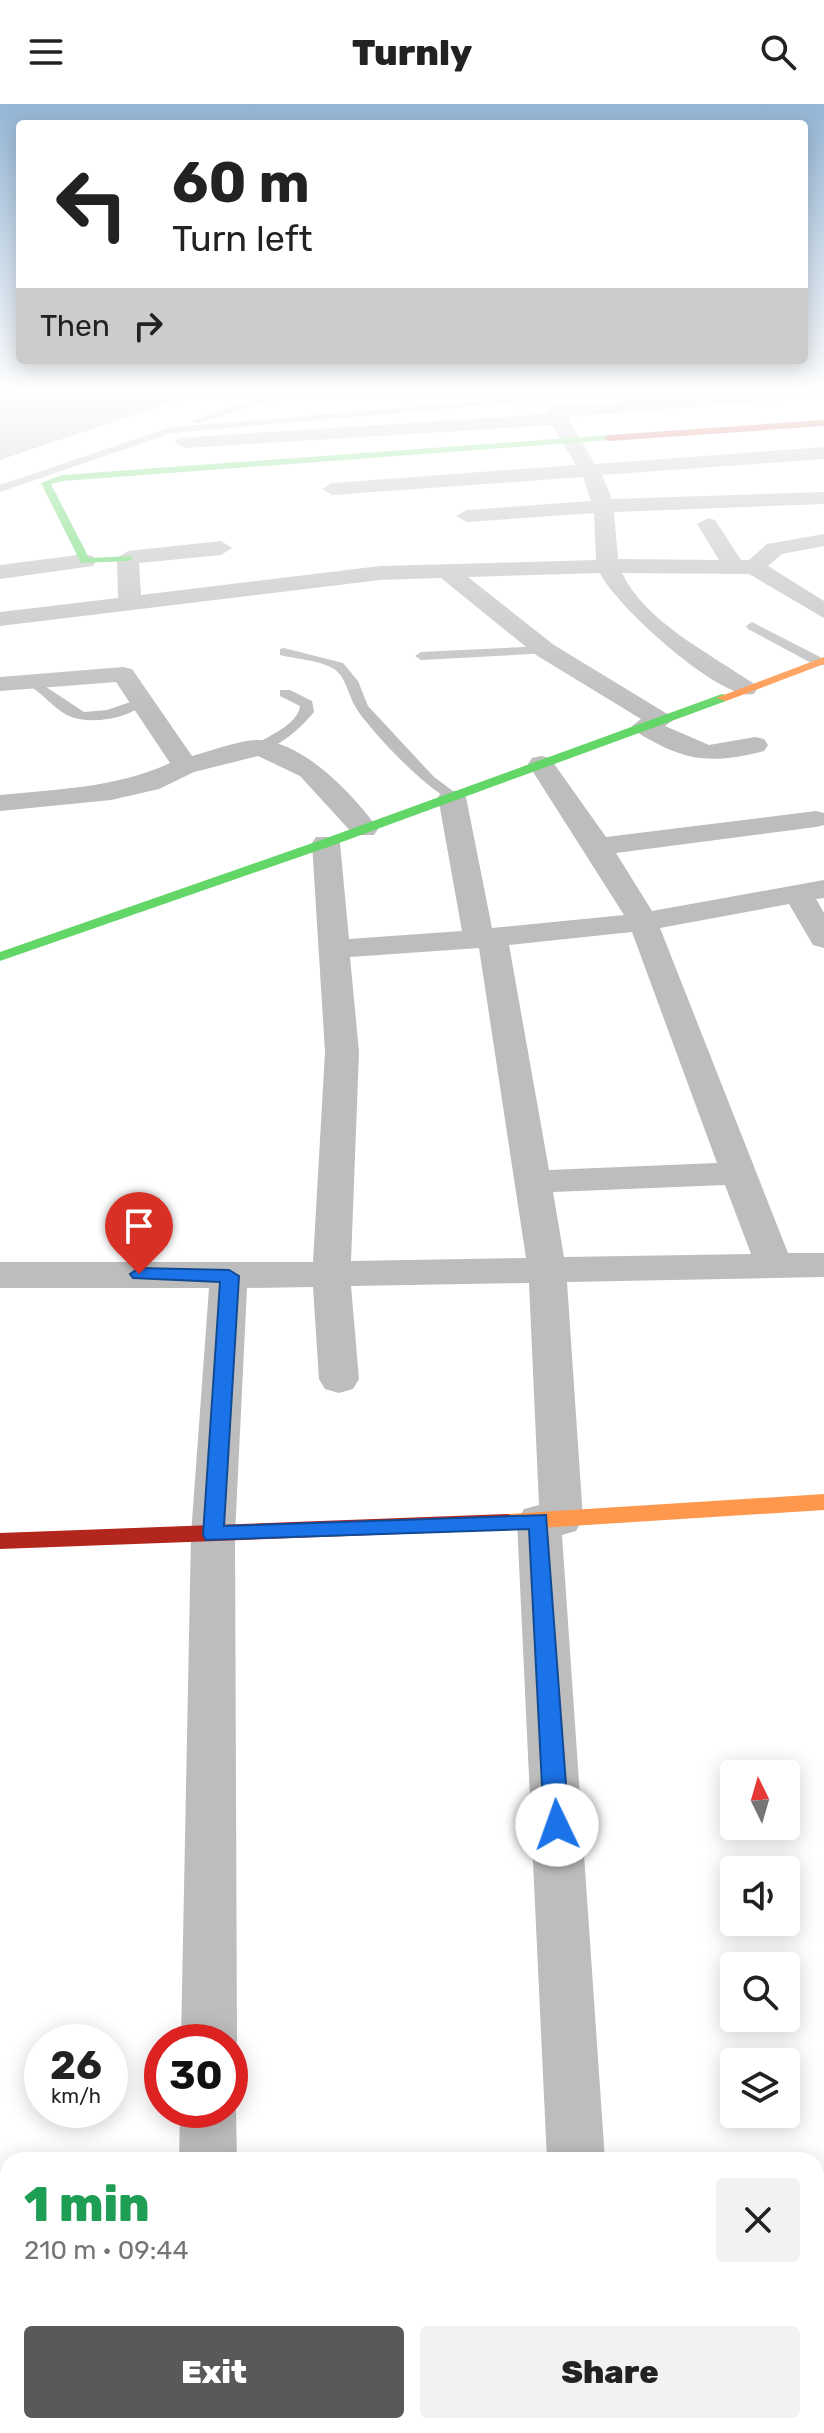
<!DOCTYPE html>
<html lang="en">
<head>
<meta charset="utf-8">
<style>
  body { margin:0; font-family:Rubik,sans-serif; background:#f2f2f2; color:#222; height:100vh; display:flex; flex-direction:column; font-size:30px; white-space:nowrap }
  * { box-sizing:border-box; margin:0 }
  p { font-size:26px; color:#767676 }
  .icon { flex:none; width:44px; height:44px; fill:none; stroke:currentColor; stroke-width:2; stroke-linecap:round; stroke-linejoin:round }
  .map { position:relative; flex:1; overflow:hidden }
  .details { position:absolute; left:0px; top:2048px; width:824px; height:282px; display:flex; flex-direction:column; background:#fff; border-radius:24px 24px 0 0; box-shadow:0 4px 20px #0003 }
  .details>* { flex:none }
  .hud { position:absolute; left:16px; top:16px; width:792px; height:244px; border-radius:8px; box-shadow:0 4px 20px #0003; background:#fff; color:#222; overflow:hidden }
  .needle { width:52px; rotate:355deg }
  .fabs { position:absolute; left:720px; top:1656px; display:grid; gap:16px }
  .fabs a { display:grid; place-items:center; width:80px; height:80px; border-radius:8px; background:#fff; box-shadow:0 4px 20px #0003; font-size:40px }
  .speed { position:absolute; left:24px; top:1920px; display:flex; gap:16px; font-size:40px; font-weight:700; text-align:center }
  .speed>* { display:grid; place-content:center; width:104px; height:104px; border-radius:50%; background:#fff; box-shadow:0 4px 20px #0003; line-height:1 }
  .speed small { font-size:20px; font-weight:400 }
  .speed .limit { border:12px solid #d22; background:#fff; color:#111 }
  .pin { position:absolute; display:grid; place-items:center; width:68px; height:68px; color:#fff; margin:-82px -34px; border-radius:50% 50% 50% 0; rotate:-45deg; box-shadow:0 0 8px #0007 }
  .pin .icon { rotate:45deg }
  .me { position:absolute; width:88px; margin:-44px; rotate:357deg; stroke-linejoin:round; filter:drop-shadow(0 0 6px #0008) }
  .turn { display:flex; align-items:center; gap:28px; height:168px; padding:0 24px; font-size:36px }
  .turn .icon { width:104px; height:104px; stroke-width:2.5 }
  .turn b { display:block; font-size:56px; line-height:68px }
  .then { display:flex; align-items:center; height:76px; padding:0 24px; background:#0003; gap:16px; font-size:30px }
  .round { display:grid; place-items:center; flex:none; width:84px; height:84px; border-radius:8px; background:#f2f2f2 }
  .head { display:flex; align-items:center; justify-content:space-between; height:136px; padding:0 24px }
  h1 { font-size:48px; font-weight:800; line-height:60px; color:#1e9e55 }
  .action { display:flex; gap:16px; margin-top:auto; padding:16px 24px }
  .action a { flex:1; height:92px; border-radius:8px; background:#595959; color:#fff; font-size:32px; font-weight:800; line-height:92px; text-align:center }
  .action a+a { background:#f2f2f2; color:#222 }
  header { display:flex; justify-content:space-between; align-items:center; height:104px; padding:0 24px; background:#fff; font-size:36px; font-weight:800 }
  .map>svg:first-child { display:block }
  .water { fill:#bababa }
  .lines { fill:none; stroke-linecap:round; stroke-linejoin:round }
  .lane { fill:#bdbdbd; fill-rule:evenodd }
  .street { fill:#bdbdbd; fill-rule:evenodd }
  .fast { fill:#63d668; fill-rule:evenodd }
  .slow { fill:#ff974d; fill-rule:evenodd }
  .jam { fill:#b3261e; fill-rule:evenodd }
  .route { fill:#1a73e8; stroke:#114b97; stroke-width:2 }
</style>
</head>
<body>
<header><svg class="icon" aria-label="menu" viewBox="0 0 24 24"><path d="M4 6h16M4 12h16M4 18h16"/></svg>Turnly<svg class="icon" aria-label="search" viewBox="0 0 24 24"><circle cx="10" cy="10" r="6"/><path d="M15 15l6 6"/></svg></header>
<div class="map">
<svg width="824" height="2329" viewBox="0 0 824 2329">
  <rect width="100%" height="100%" fill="#fff"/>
  <path class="water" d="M 0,289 L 198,289 L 0,356 Z"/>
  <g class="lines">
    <g class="lane">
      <path d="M 290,289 L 310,289 L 250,302 L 197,320 L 192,317 L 245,297 Z"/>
      <path d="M 582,289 L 619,289 L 172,329 L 0,388 L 0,381 L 171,323 Z"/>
      <path d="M 752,518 L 824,555 L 824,561 L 815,561 L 748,525 L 746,522 Z"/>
      <path d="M 545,542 L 551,546 L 549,549 L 421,556 L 415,552 L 421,548 Z"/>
      <path d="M 284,544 L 343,559 L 358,577 L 368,602 L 434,673 L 457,690 L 457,696 C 437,699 365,621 355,602 C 348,590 346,573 334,565 C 320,556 295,555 280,551 L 280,545 Z"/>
      <path d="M 31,573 L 84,608 L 107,606 L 139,595 L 146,599 C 127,615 89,622 67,611 C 52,603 42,588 26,580 L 24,577 Z"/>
      <path d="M 280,586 L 290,586 L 312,597 L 314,608 C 302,623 274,649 254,647 L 254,641 C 269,632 298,620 300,602 L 280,592 Z"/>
    </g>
    <g class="street">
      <path d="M 734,289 L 812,289 L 803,294 L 567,313 L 595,360 L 824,343 L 824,355 L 602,371 L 612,395 L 824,388 L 824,400 L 614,408 L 618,455 L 719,456 L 697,420 L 708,414 L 715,416 L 741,456 L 749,456 L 767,440 L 824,430 L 824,442 L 782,450 L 768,462 L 824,497 L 824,514 L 749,470 L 622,469 C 645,518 711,550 754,580 L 757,585 L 754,590 C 721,598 614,500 600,469 L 468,473 L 554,541 L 669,611 L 673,616 L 665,622 L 709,641 L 755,633 L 764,635 L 768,641 L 764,647 C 725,657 695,660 658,640 C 649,635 638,631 632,622 L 641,615 L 536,551 L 441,474 L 380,476 L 0,522 L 0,508 L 118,494 L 117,454 L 128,447 L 221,437 L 232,444 L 221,451 L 139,459 L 141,491 L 380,462 L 596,456 L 594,409 L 467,418 L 456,412 L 467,406 L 591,397 L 583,373 L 332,391 L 322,385 L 332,379 L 576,361 L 552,321 L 185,344 L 175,338 L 178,334 L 547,310 L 548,304 L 555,302 Z"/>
      <path d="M 85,450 L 93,452 L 96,457 L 93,462 L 0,475 L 0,461 Z"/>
      <path d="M 123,563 L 132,565 L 192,652 C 212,647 239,636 259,636 C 303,637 355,692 378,725 L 374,731 L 354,731 L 300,672 L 258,652 L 194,668 L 159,685 L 111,696 L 0,707 L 0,691 C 58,685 116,684 170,659 L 116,578 L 0,587 L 0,573 Z"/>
      <path d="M 541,652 L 550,654 L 606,733 L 816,707 L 824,709 L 824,721 L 816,723 L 616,749 L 652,807 L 824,776 L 824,794 L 816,795 L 824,809 L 824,844 L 813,841 L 789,800 L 660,824 L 788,1149 L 824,1149 L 824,1173 L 567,1178 L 583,1415 L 576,1427 L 562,1431 L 605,2056 L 547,2056 L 517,1417 L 524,1405 L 539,1401 L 529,1179 L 351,1182 L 359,1275 L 353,1285 L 339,1289 L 325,1285 L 319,1275 L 313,1183 L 247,1184 L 235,1431 L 237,1938 L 230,1954 L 230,1938 L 181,1938 L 191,1431 L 209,1184 L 0,1184 L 0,1158 L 313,1158 L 325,948 L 312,739 L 316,733 L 336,733 L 340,739 L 349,835 L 462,827 L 438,693 L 442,687 L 462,687 L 466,693 L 492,824 L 624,811 L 528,660 L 532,654 ZM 632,828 L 717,1059 L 549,1066 L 509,841 ZM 479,844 L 526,1154 L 351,1157 L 359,948 L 350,853 ZM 725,1081 L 751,1150 L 564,1153 L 553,1088 Z"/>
      <path d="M 230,1991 L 236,2006 L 237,2056 L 179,2056 L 180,2006 L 230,2006 Z"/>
      <path d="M 174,2322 L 238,2322 L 237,2329 L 173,2329 Z"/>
      <rect x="561" y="2322" width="64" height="7"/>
    </g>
    <g class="fast">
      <path d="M 609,331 L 612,336 L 63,377 L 51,380 L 89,454 L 132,452 L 132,456 L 128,457 L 81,459 L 41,379 L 62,371 Z"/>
      <path d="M 722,590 L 726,591 L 726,597 L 331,742 L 0,857 L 0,848 L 321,736 Z"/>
    </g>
    <g class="slow">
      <path d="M 824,553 L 824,560 L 726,597 L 716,594 Z"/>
      <path d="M 824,1390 L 824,1406 L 507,1426 L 500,1424 L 497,1418 L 500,1412 L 507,1410 Z"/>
    </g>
    <g class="jam">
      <path d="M 824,316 L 824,322 L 609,337 L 604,334 L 609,331 Z"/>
      <path d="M 507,1410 L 514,1412 L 517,1418 L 514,1424 L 507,1426 L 0,1445 L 0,1429 Z"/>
    </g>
  </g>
  <linearGradient id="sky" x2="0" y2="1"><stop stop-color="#95b6d6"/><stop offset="0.47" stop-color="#fff"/><stop offset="1" stop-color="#fff" stop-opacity="0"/></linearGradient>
  <rect width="824" height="615" fill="url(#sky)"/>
  <path class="route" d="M 139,1164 L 229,1166 L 239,1172 L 224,1422 L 546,1411 L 569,1721 L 565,1729 L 557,1732 L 548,1729 L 544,1721 L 529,1425 L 206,1436 L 203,1431 L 220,1178 L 133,1174 L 130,1170 Z"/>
</svg>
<div class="fabs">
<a><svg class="needle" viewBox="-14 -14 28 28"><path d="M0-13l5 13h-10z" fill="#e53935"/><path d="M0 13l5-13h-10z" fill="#767676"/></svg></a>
<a><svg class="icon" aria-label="sound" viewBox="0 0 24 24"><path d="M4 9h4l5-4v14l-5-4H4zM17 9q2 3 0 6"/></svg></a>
<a><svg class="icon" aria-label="search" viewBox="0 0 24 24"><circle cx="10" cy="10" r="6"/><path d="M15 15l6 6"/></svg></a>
<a><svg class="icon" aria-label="layers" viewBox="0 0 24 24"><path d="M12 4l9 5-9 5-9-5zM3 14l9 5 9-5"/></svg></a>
</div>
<div class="speed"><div>26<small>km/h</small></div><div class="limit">30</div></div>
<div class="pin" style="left:139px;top:1170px;background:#d93025"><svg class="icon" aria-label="arrive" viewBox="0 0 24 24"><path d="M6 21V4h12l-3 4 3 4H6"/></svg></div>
<svg class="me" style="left:557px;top:1721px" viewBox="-20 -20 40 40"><circle r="19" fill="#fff"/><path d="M0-13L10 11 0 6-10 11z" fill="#1a73e8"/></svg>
<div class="hud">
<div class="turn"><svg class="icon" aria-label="left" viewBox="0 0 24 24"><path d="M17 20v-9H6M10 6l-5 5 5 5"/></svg><div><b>60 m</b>Turn left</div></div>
<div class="then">Then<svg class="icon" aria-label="right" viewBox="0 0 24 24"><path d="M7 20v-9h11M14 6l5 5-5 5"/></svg></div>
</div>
<section class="details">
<div class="head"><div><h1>1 min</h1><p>210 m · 09:44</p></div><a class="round"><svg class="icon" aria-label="close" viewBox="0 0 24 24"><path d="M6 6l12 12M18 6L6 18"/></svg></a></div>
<div class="action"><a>Exit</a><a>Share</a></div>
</section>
</div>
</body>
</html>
